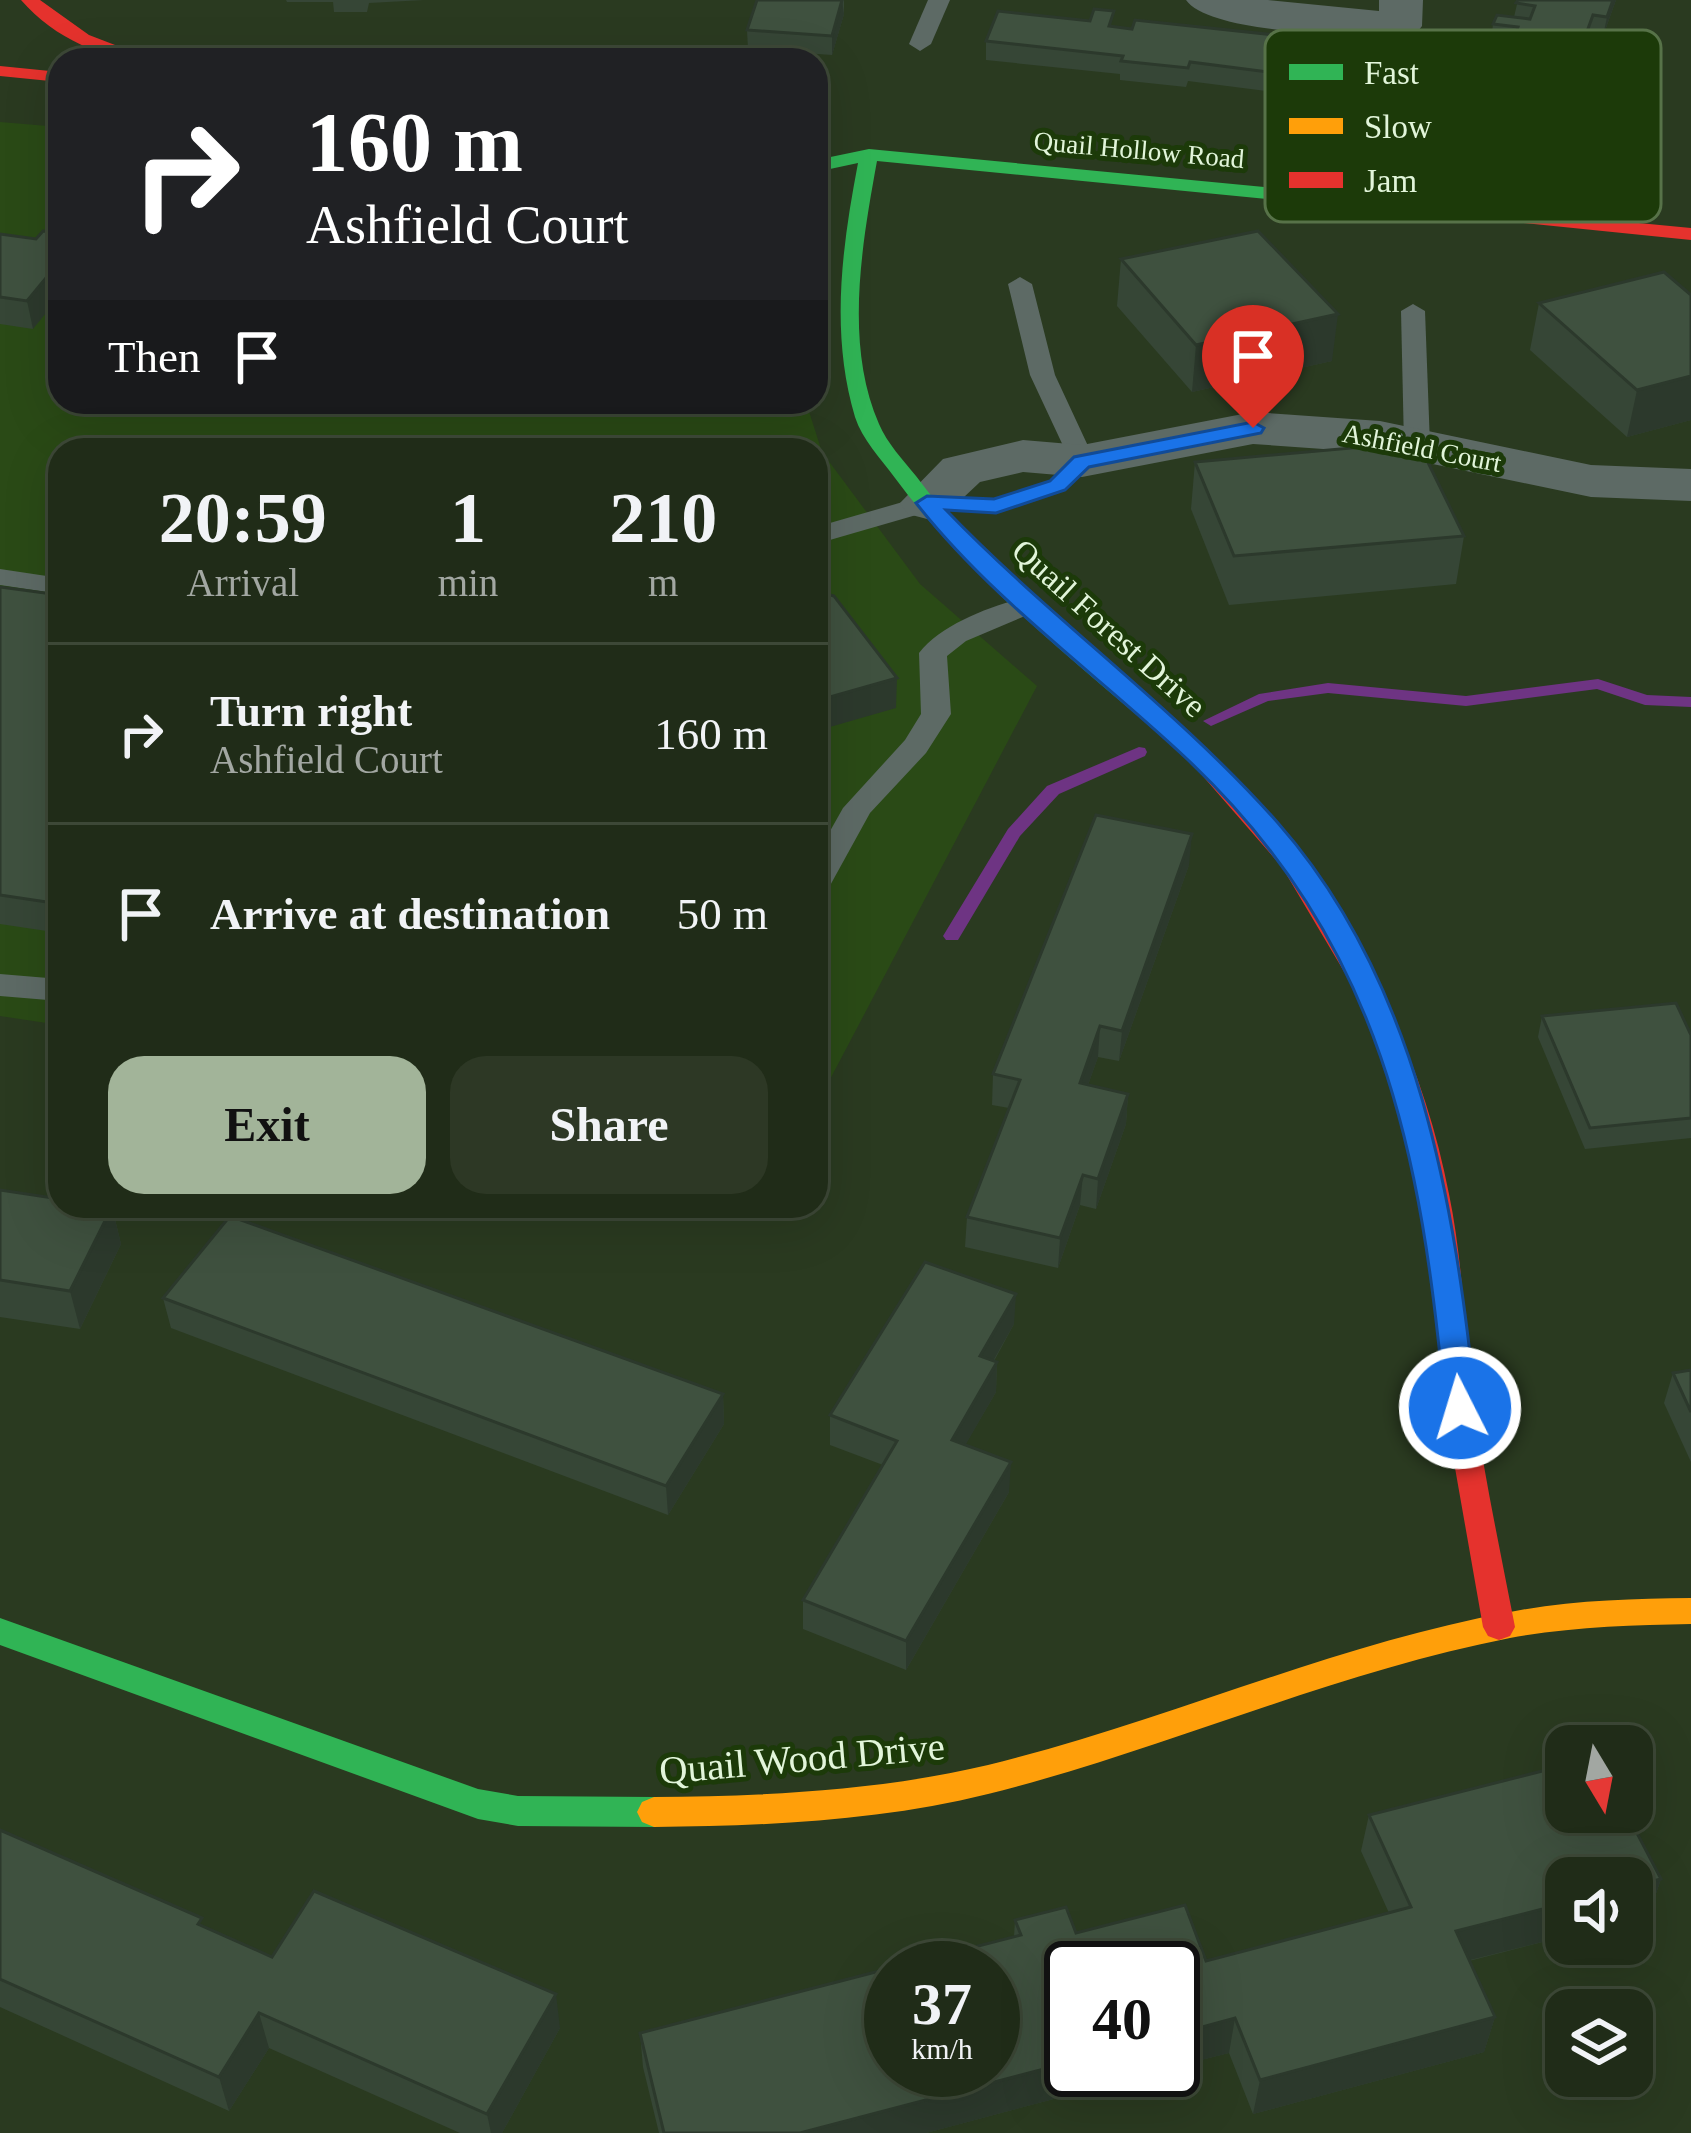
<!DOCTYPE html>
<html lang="en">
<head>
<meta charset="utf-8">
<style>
  body { margin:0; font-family:Georgia,serif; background:#2d3825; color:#f1f3f6; height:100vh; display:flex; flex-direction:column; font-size:45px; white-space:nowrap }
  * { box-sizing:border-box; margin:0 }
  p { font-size:39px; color:#a2a7a2 }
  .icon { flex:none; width:66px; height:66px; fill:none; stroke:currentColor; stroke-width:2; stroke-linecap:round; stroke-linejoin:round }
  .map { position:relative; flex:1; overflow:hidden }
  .drawer { position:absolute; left:48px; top:438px; width:780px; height:780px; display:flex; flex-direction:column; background:#202c18; border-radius:36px; box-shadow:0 12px 48px #0002,0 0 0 3px #3d4837 }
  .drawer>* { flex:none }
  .top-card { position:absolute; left:48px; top:48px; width:780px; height:366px; border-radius:36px; box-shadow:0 12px 48px #0002,0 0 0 3px #3d4837; background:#202124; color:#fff; overflow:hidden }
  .needle { width:78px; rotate:170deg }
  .controls { position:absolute; left:1545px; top:1725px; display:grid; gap:24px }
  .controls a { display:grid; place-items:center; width:108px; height:108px; border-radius:24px; background:#202c18; box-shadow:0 12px 48px #0002,0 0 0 3px #3d4837; font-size:60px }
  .speed { position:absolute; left:864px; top:1941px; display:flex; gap:24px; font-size:60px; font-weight:700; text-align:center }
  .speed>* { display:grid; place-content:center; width:156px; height:156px; border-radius:50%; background:#202c18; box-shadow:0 12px 48px #0002,0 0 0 3px #3d4837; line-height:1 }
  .speed small { font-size:30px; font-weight:400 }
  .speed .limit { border:6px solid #111; border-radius:18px; background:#fff; color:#111 }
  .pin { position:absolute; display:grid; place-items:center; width:102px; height:102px; color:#fff; margin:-123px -51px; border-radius:50% 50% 50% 0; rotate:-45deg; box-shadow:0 0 12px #0007 }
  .pin .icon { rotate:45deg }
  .me { position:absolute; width:132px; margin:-66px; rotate:355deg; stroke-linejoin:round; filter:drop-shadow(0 0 9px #0008) }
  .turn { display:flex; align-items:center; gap:42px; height:252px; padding:0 60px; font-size:54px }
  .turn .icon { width:156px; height:156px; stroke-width:2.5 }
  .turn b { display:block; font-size:84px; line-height:102px }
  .then { display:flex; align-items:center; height:114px; padding:0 60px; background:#0003; gap:24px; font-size:45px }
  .eta { display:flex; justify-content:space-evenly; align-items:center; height:204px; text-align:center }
  .eta b { font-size:72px; font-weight:600; line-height:84px }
  .button { display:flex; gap:24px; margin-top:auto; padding:24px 60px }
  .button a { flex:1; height:138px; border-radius:36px; background:#a2b499; color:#111; font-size:48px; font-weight:600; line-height:138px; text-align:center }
  .button a+a { background:#2d3825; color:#f1f3f6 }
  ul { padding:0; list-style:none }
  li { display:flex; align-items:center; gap:36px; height:180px; padding:0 60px; border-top:3px solid #3d4837 }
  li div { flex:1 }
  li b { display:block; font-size:45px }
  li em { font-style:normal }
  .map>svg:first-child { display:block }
  .built { fill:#2a4a16 }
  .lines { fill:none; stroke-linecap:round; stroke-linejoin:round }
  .stream { fill:#6e3483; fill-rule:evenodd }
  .lane { fill:#5d6a65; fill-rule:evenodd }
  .street { fill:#5d6a65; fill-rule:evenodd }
  .fast { fill:#30b455; fill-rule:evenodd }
  .slow { fill:#ff9f0a; fill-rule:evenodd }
  .jam { fill:#e5322d; fill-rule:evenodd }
  .wall { fill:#364636 }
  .shaded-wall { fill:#2c392c }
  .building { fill:#3f513f; stroke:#2c392c; stroke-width:3 }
  .route { fill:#1a73e8; stroke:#114b97; stroke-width:3 }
  .labels { text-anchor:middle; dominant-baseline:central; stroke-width:10; stroke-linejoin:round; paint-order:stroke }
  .far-street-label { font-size:27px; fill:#e2f5da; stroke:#1c3a09 }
  .street-label { font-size:33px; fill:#e2f5da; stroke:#1c3a09 }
  .near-street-label { font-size:39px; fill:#e2f5da; stroke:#1c3a09 }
  .key { fill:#1c3a09; stroke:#577248; stroke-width:3 }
  .key-label { font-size:33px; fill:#e2f5da }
</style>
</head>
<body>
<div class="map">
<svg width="1691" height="2133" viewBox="0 0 1691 2133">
  <rect width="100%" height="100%" fill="#2a3a20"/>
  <path class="built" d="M 0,122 L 60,127 L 60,402 L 806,402 L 822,452 L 920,584 L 1037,686 L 816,1106 L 816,450 L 60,450 L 60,1025 L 0,1016 Z"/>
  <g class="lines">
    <g class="stream">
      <path d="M 1598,679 L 1647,695 L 1691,697 L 1691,707 L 1645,705 L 1597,689 L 1466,706 L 1328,693 L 1268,701 L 1211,726 L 1203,721 L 1259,694 L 1328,683 L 1466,696 Z"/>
      <path d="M 1139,747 L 1145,748 L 1147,752 L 1145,756 L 1059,794 L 1020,836 L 958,940 L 946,940 L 943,936 L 1008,829 L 1047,786 Z"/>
    </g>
    <g class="lane">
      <path d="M 928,0 L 950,0 L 931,44 L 920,51 L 909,44 Z"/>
      <path d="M 1400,19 L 1411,26 L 1419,70 L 1408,77 L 1397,70 L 1389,26 Z"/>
      <path d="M 1020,277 L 1032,284 L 1055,375 L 1095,461 L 1091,467 L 1073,467 L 1030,375 L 1008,284 Z"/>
      <path d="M 1413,304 L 1425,311 L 1430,445 L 1417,453 L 1404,445 L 1401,311 Z"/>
      <path d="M 927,495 L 937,497 L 940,503 L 937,509 L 816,544 L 816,527 Z"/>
      <path d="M 0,569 L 60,578 L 60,594 L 0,585 Z"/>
      <path d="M 1027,597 L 1037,599 L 1041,605 L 1037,611 L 966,641 L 947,656 L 951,714 L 926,753 L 870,813 L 827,891 L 816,894 L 816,856 L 843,808 L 905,740 L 921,714 L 919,653 C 942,624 991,606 1027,597 Z"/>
      <path d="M 0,974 L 60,979 L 60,1001 L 0,996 Z"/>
    </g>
    <g class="street">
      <path d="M 1186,0 L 1268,0 L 1379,11 L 1379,0 L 1423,0 L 1422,26 L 1415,35 L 1400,39 C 1356,35 1210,34 1186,0 Z"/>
      <path d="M 1253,412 L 1380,421 L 1591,465 L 1691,469 L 1691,501 L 1591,497 L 1380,453 L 1253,444 L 1082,477 L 1023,472 L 980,482 L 946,514 L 927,519 L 908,514 L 900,503 L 943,459 L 1023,440 L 1082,445 Z"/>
    </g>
    <g class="fast">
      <path d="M 869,149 L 1441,204 L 1451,210 L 1441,216 L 877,161 C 862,244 844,344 879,424 C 887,443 903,460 916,476 C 994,581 1103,660 1202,746 L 1205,751 L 1202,756 L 1184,756 C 1084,668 975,586 895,478 C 881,459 862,439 855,417 C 830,333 842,247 858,163 L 816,172 L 816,160 Z"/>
      <path d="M 0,1618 L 478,1789 L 518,1796 L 654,1797 L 666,1802 L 671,1812 L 666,1822 L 654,1827 L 518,1826 L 478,1819 L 0,1645 Z"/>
    </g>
    <path class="slow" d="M 1691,1598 L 1691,1624 C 1631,1625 1570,1627 1510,1638 C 1331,1673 1164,1750 988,1794 C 879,1821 766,1826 654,1827 L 642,1822 L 637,1812 L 642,1802 L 654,1797 C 766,1796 878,1791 988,1765 C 1164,1722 1331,1645 1510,1612 C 1570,1600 1631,1599 1691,1598 Z"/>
    <g class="jam">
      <path d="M 21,0 L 40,0 L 89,35 L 154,60 C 103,60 55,39 21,0 Z"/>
      <path d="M 0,66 L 60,72 L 60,82 L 0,76 Z"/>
      <path d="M 1441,204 L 1691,228 L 1691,240 L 1434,214 L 1434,206 Z"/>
      <path d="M 1193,743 L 1202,746 C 1325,871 1415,1019 1449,1194 C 1464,1266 1464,1339 1475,1411 C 1486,1484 1501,1555 1515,1627 L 1510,1636 L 1499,1640 L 1488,1636 L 1483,1627 L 1445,1411 L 1435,1283 L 1421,1191 L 1381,1051 L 1352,985 L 1282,867 L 1181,751 Z"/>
    </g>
  </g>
  <g class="wall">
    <path d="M 286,0 L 424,0 L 369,3 L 367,12 L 334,12 L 333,2 L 287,2 Z"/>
    <path d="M 844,0 L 844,14 L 832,55 L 748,49 L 747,30 Z"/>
    <path d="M 1518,0 L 1616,0 L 1603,36 L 1590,33 L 1588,37 L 1624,43 L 1614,83 L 1606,82 L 1593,123 L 1508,110 L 1511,91 L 1519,69 L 1507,67 L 1511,45 L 1491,42 L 1493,24 L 1514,17 Z"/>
    <path d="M 1113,27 L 1341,42 L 1339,61 L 1329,99 L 1188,81 L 1186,87 L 1120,80 L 1120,74 L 986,60 L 986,41 Z"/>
    <path d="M 0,234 L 36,239 L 33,329 L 0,324 Z"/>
    <path d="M 1121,259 L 1332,361 L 1192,392 L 1117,306 Z"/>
    <path d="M 1691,295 L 1691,420 L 1627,437 L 1530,350 L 1539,303 Z"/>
    <path d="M 1195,462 L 1464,536 L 1456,584 L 1229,605 L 1191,509 Z"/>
    <path d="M 0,587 L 60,595 L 60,933 L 0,924 Z"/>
    <path d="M 1189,865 L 1119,1061 L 1098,1057 L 1088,1085 L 1128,1094 L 1126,1124 L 1096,1209 L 1080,1205 L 1058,1268 L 965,1247 L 967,1217 L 1009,1108 L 992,1105 L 993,1074 Z"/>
    <path d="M 1542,1016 L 1691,1035 L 1691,1138 L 1585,1149 L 1538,1037 Z"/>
    <path d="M 0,1190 L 112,1207 L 121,1244 L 80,1329 L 0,1317 Z"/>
    <path d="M 163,1298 L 723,1394 L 724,1424 L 668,1515 L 171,1328 Z"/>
    <path d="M 1014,1324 L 994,1361 L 997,1362 L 996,1392 L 965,1445 L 1009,1492 L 906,1670 L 803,1629 L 803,1600 L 883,1465 L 830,1445 L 830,1415 Z"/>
    <path d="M 1691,1370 L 1691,1462 L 1664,1403 L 1673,1373 Z"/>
    <path d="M 1566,1765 L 1566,1812 L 1626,1812 L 1661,1879 L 1649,1914 L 1632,1919 L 1632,1878 L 1566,1878 L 1566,1936 L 1469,1961 L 1495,2017 L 1484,2052 L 1253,2114 L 1229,2053 L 1173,2067 L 1173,1968 L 1071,1968 L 1071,2070 L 1163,2070 L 926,2133 L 659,2133 L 643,2067 L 640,2033 L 891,1968 L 891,2070 L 993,2070 L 993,1968 L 893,1968 L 1014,1937 L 1015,1920 L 1066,1907 L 1076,1933 L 1185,1905 L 1206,1961 L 1389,1913 L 1361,1851 L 1369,1815 Z"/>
    <path d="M 0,1830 L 205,1927 L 272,1957 L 560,2028 L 502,2133 L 460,2133 L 269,2048 L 229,2111 L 0,2007 Z"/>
  </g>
  <g class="shaded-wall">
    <path d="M 842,0 L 844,14 L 832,55 L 832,36 Z"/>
    <path d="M 1613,0 L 1616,0 L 1603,36 L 1607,17 Z"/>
    <path d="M 1341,42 L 1339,61 L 1329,99 L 1331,80 Z"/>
    <path d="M 1610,63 L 1606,82 L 1593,123 L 1596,104 Z"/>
    <path d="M 60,261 L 60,296 L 33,329 L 27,301 Z"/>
    <path d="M 1338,314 L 1332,361 L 1192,392 L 1196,345 Z"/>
    <path d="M 1691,376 L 1691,420 L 1627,437 L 1637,390 Z"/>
    <path d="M 897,678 L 896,708 L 816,731 L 816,701 Z"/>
    <path d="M 1192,834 L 1189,865 L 1119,1061 L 1122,1031 Z"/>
    <path d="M 1100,1026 L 1098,1057 L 1078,1113 L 1080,1083 Z"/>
    <path d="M 1128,1094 L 1126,1124 L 1096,1209 L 1098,1179 Z"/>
    <path d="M 1083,1175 L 1080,1205 L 1058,1268 L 1060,1238 Z"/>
    <path d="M 112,1207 L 121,1244 L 80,1329 L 70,1291 Z"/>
    <path d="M 1016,1294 L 1014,1324 L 979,1386 L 980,1356 Z"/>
    <path d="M 997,1362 L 996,1392 L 951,1470 L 952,1440 Z"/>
    <path d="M 723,1394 L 724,1424 L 668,1515 L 666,1486 Z"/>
    <path d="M 1011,1462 L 1009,1492 L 906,1670 L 906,1641 Z"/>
    <path d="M 1661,1879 L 1649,1914 L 1632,1919 L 1632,1886 Z"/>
    <path d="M 1566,1903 L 1566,1936 L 1446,1966 L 1456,1931 Z"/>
    <path d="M 556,1994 L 560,2028 L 502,2133 L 491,2133 L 487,2114 Z"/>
    <path d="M 259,2013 L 269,2048 L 229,2111 L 219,2077 Z"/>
    <path d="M 1495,2017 L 1484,2052 L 1253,2114 L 1260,2080 Z"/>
    <path d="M 1235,2018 L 1229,2053 L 1173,2067 L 1173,2035 Z"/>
    <path d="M 1071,2062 L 1071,2070 L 1163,2070 L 926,2133 L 800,2133 Z"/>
  </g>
  <g class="building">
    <path d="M 757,0 L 842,0 L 832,36 L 747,30 Z"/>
    <path d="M 1518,0 L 1613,0 L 1607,17 L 1593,15 L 1585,37 L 1624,43 L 1617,64 L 1610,63 L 1596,104 L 1511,91 L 1526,51 L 1510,49 L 1518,27 L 1493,24 L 1497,15 L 1530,19 L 1535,6 L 1516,3 Z"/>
    <path d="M 1094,9 L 1114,11 L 1109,26 L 1132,29 L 1135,20 L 1341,42 L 1331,80 L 1190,62 L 1188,68 L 1121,61 L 1123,56 L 986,41 L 998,11 L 1090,21 Z"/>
    <path d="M 43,231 L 60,233 L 60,261 L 27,301 L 0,297 L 0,234 L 36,239 Z"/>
    <path d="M 1258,231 L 1338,314 L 1196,345 L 1121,259 Z"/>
    <path d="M 1664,272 L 1691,295 L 1691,376 L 1637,390 L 1539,303 Z"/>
    <path d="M 1418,442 L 1464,536 L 1234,556 L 1195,462 Z"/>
    <path d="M 0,587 L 60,595 L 60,904 L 0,895 Z"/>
    <path d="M 816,591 L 834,596 L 897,678 L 816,701 Z"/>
    <path d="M 1096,815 L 1192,834 L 1122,1031 L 1100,1026 L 1080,1083 L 1128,1094 L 1098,1179 L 1083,1175 L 1060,1238 L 967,1217 L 1020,1080 L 993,1074 Z"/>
    <path d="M 1676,1003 L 1691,1035 L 1691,1118 L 1590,1128 L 1542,1016 Z"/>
    <path d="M 0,1190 L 60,1199 L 60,1206 L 112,1207 L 70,1291 L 0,1280 Z"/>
    <path d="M 230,1216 L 723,1394 L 666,1486 L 163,1298 Z"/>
    <path d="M 925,1262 L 1016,1294 L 980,1356 L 997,1362 L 952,1440 L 1011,1462 L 906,1641 L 803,1600 L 897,1441 L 830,1415 Z"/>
    <path d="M 1691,1370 L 1691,1412 L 1673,1373 Z"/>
    <path d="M 1566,1765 L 1566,1812 L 1626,1812 L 1661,1879 L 1632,1886 L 1632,1878 L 1566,1878 L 1566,1903 L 1456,1931 L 1495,2017 L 1260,2080 L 1235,2018 L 1173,2035 L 1173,1968 L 1071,1968 L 1071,2062 L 800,2133 L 664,2133 L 640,2033 L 891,1968 L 891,2070 L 993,2070 L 993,1968 L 893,1968 L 1021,1935 L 1015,1920 L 1066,1907 L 1076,1933 L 1185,1905 L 1206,1961 L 1411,1907 L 1369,1815 Z"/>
    <path d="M 0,1830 L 202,1918 L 198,1924 L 272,1957 L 314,1891 L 556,1994 L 487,2114 L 259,2013 L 219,2077 L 0,1979 Z"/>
  </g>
  <path class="route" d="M 1253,422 L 1264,428 L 1261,433 L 1089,467 L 1065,490 L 996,513 L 946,510 C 1052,620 1177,709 1278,823 C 1419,983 1455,1204 1476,1408 L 1471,1417 L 1450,1417 L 1445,1408 C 1422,1152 1382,943 1187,759 C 1097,674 992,600 916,503 L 927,496 L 994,499 L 1050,481 L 1074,457 Z"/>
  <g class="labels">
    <g class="far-street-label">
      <text transform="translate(1139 150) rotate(5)">Quail Hollow Road</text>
      <text transform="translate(1422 448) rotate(11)">Ashfield Court</text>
    </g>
    <g class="street-label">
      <text transform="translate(1109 628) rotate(42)">Quail Forest Drive</text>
    </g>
    <g class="near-street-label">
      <text transform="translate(802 1758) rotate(-5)">Quail Wood Drive</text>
    </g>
  </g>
  <rect x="1265" y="30" width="396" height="192" rx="18" class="key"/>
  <rect x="1289" y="64" width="54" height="16" fill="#30b455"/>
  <rect x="1289" y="118" width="54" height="16" fill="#ff9f0a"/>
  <rect x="1289" y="172" width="54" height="16" fill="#e5322d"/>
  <g class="key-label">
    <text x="1364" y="84">Fast</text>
    <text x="1364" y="138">Slow</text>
    <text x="1364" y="192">Jam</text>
  </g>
</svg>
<div class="controls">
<a><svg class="needle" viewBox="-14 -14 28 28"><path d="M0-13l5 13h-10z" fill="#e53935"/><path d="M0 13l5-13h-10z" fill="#a2a7a2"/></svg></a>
<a><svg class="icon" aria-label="sound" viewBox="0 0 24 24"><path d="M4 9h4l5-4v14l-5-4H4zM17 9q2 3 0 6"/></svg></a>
<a><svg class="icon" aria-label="layers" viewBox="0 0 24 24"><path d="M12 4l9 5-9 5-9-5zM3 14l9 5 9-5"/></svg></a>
</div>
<div class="speed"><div>37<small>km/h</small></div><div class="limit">40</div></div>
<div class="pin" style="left:1253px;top:428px;background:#d93025"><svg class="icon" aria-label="arrive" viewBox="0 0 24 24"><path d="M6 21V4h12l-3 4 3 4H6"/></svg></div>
<svg class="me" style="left:1460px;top:1408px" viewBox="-20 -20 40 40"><circle r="17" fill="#1a73e8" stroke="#fff" stroke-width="3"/><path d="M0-11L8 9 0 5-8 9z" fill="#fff"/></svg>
<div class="top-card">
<div class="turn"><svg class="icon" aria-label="right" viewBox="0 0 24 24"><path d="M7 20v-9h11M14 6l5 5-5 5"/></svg><div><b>160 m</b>Ashfield Court</div></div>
<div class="then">Then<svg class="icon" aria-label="arrive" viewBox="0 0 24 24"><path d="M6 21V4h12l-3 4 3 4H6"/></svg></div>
</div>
<section class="drawer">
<div class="eta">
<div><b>20:59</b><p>Arrival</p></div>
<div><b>1</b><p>min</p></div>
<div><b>210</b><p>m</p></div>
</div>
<ul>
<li><svg class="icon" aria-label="right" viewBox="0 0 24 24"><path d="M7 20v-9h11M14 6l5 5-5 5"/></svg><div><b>Turn right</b><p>Ashfield Court</p></div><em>160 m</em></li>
<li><svg class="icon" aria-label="arrive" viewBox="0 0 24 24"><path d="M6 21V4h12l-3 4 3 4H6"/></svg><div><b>Arrive at destination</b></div><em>50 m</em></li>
</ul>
<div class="button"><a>Exit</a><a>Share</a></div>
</section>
</div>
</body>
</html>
